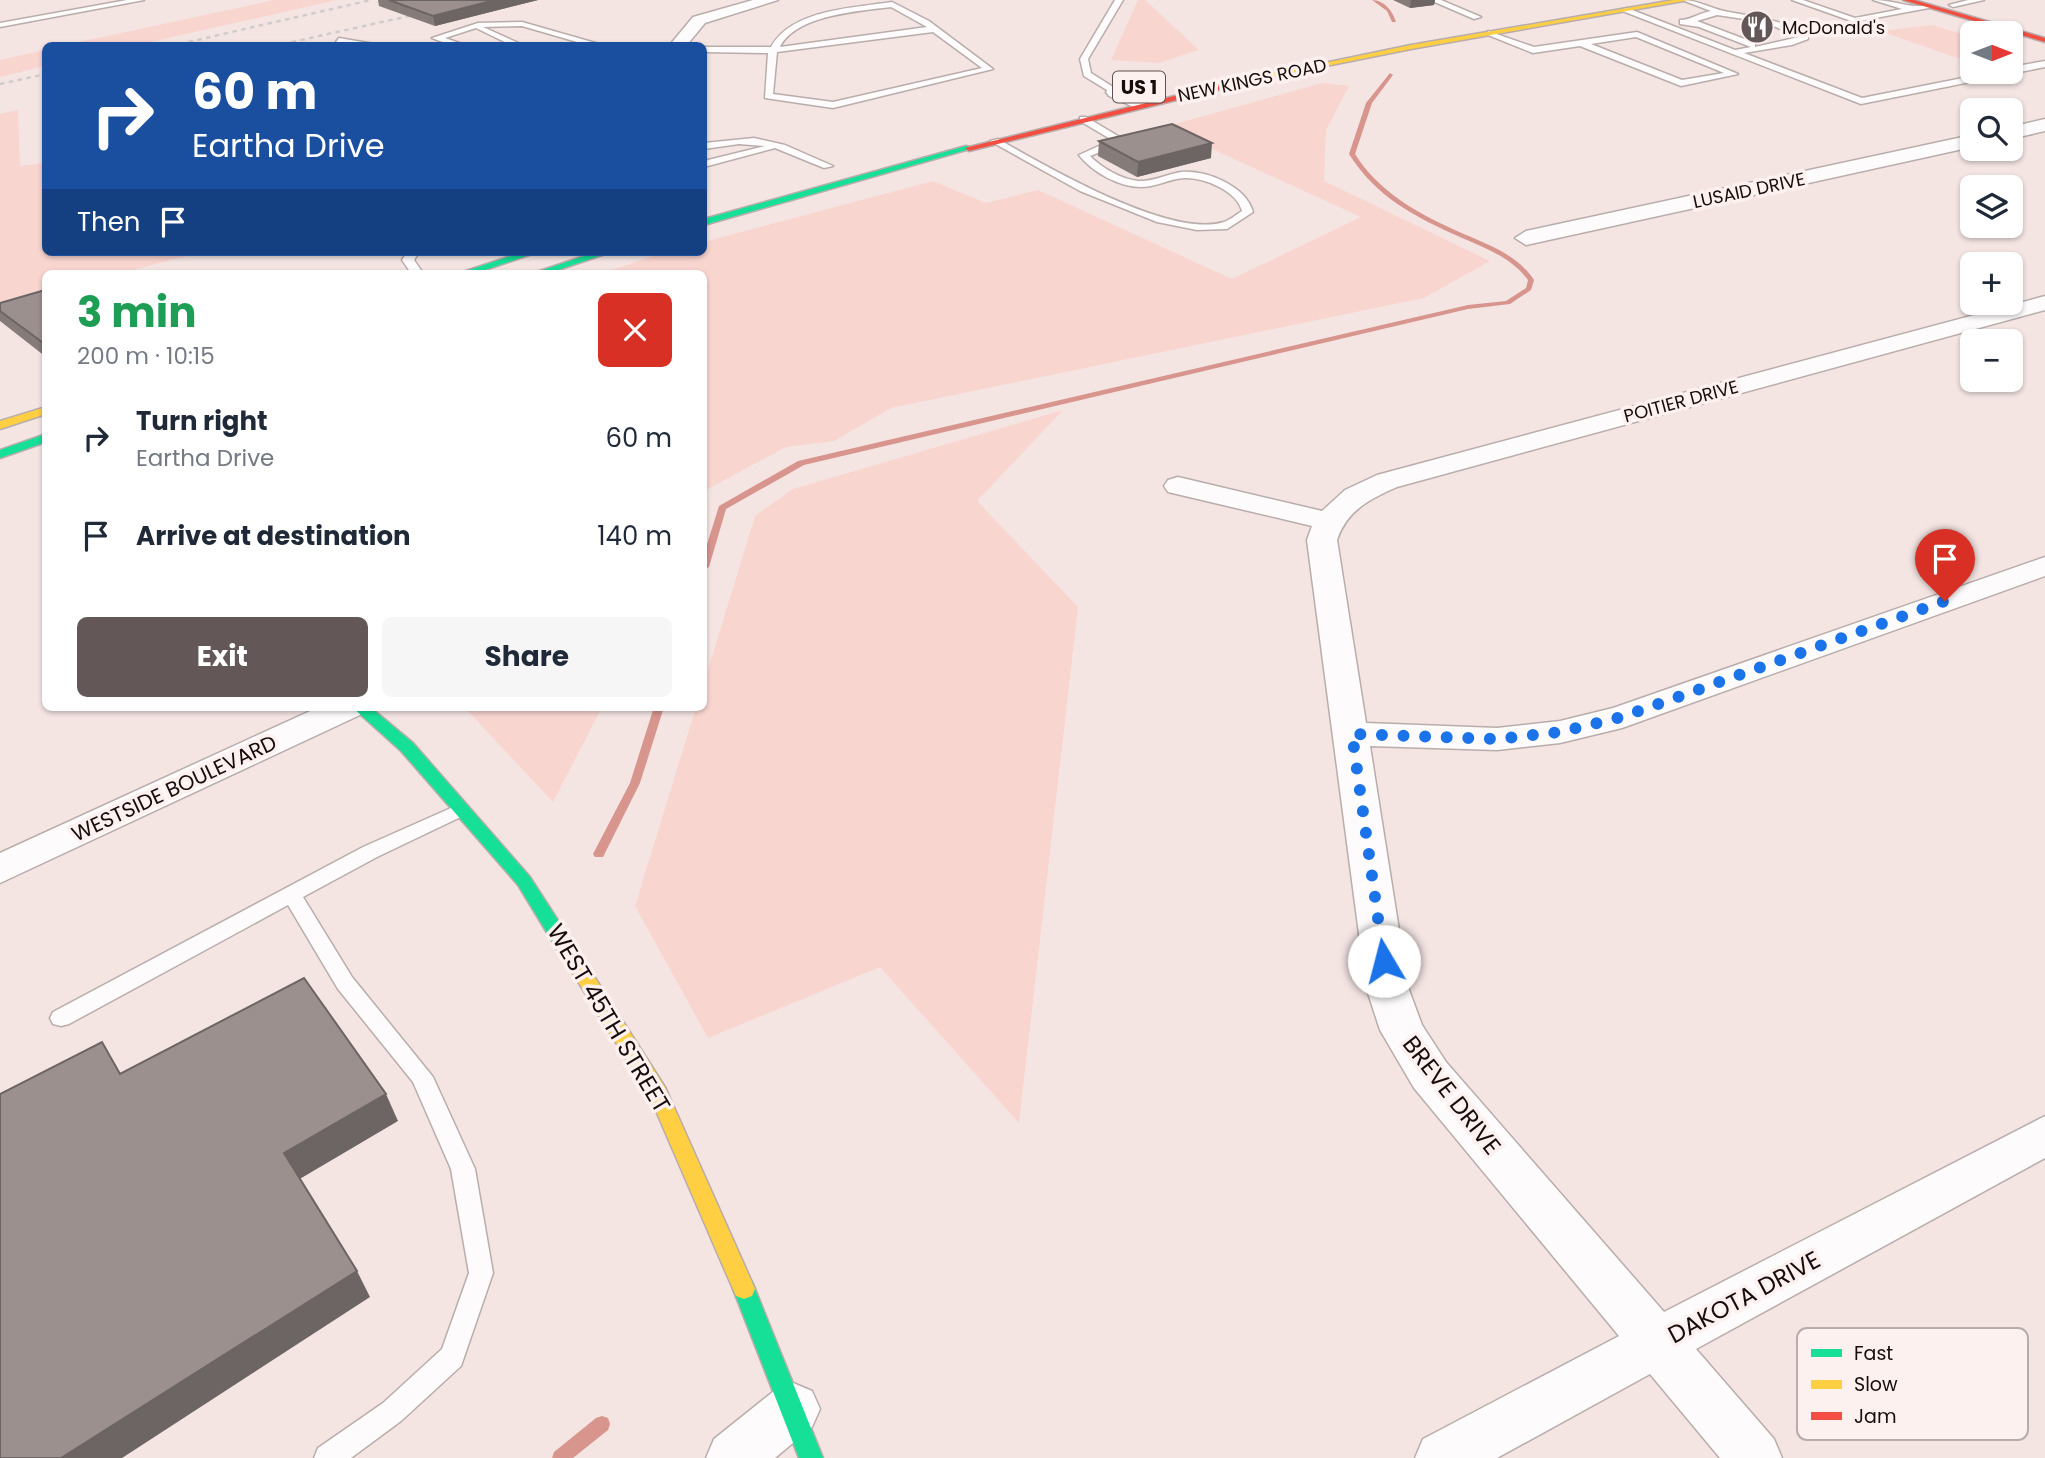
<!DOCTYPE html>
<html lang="en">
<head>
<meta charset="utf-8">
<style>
  body { margin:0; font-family:Poppins,sans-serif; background:#f6f6f7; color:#1f2937; height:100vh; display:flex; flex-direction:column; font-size:26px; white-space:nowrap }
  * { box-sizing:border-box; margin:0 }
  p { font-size:23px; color:#747a83 }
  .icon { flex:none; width:38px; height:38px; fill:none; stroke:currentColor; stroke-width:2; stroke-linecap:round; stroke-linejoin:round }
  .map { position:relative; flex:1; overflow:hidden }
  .drawer { position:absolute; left:42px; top:270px; width:665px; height:441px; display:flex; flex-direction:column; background:#fff; border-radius:10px; box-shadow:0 2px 5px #0004 }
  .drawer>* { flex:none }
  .hud { position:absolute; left:42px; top:42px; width:665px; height:214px; border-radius:10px; box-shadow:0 2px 5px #0004; background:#1a4fa0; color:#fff; overflow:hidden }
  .needle { width:46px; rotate:90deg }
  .controls { position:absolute; left:1960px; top:21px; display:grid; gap:14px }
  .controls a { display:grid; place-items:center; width:63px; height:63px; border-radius:10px; background:#fff; box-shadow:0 2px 5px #0004; font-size:35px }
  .pin { position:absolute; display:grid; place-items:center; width:60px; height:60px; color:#fff; margin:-72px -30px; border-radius:50% 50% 50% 0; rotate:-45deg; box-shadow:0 0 7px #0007 }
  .pin .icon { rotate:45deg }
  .me { position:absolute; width:77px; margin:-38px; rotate:352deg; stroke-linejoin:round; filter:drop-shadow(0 0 5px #0008) }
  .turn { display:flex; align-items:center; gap:24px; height:147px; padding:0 35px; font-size:32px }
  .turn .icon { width:91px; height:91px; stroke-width:2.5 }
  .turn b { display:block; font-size:49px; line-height:60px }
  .then { display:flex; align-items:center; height:66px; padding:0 35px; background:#0003; gap:14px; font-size:26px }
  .round { display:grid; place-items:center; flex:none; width:74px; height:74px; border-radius:10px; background:#f6f6f7 }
  .overview { display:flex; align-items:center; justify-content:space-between; height:119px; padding:0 35px }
  h1 { font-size:42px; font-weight:700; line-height:52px; color:#1e9e55 }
  .action { display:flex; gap:14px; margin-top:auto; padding:14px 35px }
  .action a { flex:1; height:80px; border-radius:10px; background:#635857; color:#fff; font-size:28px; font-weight:700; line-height:80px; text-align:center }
  .action a+a { background:#f6f6f7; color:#1f2937 }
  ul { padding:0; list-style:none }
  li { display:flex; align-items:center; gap:21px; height:98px; padding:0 35px }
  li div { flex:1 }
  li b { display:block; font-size:26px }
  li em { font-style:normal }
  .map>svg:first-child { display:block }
  .green { fill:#f9d5d0 }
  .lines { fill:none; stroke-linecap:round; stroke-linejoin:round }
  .stream { fill:#d7958e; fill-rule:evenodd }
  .lane-casing { stroke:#b9adab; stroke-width:3 }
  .street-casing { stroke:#b9adab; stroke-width:3 }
  .fast-casing { stroke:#b9adab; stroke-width:3 }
  .slow-casing { stroke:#b9adab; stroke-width:3 }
  .jam-casing { stroke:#b9adab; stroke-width:3 }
  .lane { fill:#fdfbfb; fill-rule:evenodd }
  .street { fill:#fdfbfb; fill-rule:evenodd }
  .fast { fill:#16e098; fill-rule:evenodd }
  .slow { fill:#ffcf43; fill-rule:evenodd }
  .jam { fill:#f24e42; fill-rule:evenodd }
  .rail { stroke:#d0cccc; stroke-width:2.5; stroke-dasharray:4.5 4.5; stroke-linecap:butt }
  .wall { fill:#857c7a }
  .shaded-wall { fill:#6c6563 }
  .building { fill:#9b908e; stroke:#6c6563; stroke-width:2 }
  .route { stroke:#1a73e8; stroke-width:12; stroke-dasharray:0 21.6 }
  .labels { text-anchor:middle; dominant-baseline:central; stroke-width:7; stroke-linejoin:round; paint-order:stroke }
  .far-poi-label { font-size:18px; fill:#150c0b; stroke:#fdf1f0; text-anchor:start }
  .far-street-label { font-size:18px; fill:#150c0b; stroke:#fdf1f0 }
  .shield { fill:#fdf1f0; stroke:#5b5150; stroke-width:2 }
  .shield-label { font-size:19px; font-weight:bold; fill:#150c0b }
  .street-label { font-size:21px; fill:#150c0b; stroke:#fdf1f0 }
  .near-street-label { font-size:24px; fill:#150c0b; stroke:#fdf1f0 }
  .key { fill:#fdf1f0; stroke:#b7acab; stroke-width:2 }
  .key-label { font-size:19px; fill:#150c0b }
</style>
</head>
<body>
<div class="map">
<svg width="2045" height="1458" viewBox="0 0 2045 1458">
  <rect width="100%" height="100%" fill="#f4e5e3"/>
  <g class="green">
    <path d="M 274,0 L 337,0 L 137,45 L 65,45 Z"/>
    <path d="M 1138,0 L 1145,0 L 1199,50 L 1159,63 L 1111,60 Z"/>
    <path d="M 1932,25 L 1972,37 L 1972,63 L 1880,31 Z"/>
    <path d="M 45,50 L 45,66 L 0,77 L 0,60 Z"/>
    <path d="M 1322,83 L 1349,86 L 1326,130 L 1324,181 L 1490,261 L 1424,298 L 891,408 L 834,441 L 786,447 L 704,491 L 704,273 L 603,273 L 665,252 L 704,252 L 704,242 L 933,181 L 986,203 L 1038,190 L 1232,279 L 1361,217 L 1164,127 Z"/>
    <path d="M 18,110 L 20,166 L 45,163 L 46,252 L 201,252 L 122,273 L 46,273 L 45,294 L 0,306 L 0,114 Z"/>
    <path d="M 1063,410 L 977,501 L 1078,607 L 1019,1123 L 880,967 L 708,1038 L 635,906 L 696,707 L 704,707 L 704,683 L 755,516 L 793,489 Z"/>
    <path d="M 464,707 L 602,707 L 553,802 Z"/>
  </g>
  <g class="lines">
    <g class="stream">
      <path d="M 1372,0 C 1384,0 1393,11 1396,22 L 1392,22 L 1387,11 Z"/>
      <path d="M 1390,73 L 1393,75 L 1372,103 L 1355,154 C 1379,192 1417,213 1457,231 C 1486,244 1516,253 1534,280 L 1531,290 L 1510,304 L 1468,309 L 804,465 L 726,509 L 709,567 L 704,570 L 704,554 L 719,506 L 798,461 L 1468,305 L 1506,301 L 1526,288 L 1528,280 C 1511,257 1485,248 1460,237 C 1415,217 1376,197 1349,154 L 1366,103 Z"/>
      <path d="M 654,707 L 664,707 L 640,783 L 603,857 L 595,857 L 593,854 L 630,783 Z"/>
      <path d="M 602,1416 L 608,1418 L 610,1424 L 608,1430 L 573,1458 L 552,1458 L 554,1452 L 596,1418 Z"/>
    </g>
    <defs>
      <g id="lane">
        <path d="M 127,0 L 144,0 L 0,27 L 0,23 Z"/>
        <path d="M 1115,0 L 1123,0 L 1088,59 L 1091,73 L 1118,90 L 1115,95 L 1084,76 L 1080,59 Z"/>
        <path d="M 1430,0 L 1441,0 L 1481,17 L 1474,19 Z"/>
        <path d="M 1682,0 C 1698,0 1710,8 1724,11 C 1754,17 1781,19 1808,35 L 1808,39 L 1792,45 L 1744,53 L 1862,98 L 1993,72 L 2011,72 L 2011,67 L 2045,61 L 2045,67 L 1861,104 L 1620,10 L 1627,8 L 1735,50 L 1751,47 L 1699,27 L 1680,24 L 1680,20 C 1691,20 1699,13 1711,11 ZM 1717,15 L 1764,22 L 1799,37 L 1755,47 L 1755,43 L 1697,21 Z"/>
        <path d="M 1792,0 L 1803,0 L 1855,18 L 1902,9 L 1873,0 C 1897,0 1906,9 1930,5 L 1934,7 L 1854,22 Z"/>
        <path d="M 1968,0 L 1984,0 L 1953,7 L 1949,5 Z"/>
        <path d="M 892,2 L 929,21 L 993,69 L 833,108 L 765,98 L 768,53 L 704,52 L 704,47 L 771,47 C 792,9 854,8 892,2 ZM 891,7 L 927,27 L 780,47 C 796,15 859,11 891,7 ZM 933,32 L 982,68 L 833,102 L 773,94 L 777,52 Z"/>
        <path d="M 522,22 L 599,44 L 621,46 L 548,46 L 584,44 L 522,26 L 483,27 L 525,46 L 513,46 L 476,28 L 445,38 L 468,46 L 453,46 L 432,38 L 478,23 Z"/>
        <path d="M 1488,31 L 1534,47 L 1637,32 L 1738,74 L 1681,86 L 1580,46 L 1533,53 L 1488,35 ZM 1636,37 L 1724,73 L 1682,80 L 1591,44 Z"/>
        <path d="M 339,38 L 374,44 L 378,46 L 336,42 Z"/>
        <path d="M 1080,117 L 1086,117 L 1123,139 L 1116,146 L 1090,156 C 1102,168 1121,179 1138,181 C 1153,182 1167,174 1181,172 C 1207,170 1246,186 1253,212 L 1227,229 L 1197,230 L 1157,222 L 1080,191 L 990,141 L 998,139 C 1046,166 1170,239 1224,222 C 1230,220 1237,214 1242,211 C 1237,191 1204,177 1184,178 C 1169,179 1156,187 1141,187 C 1119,187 1092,172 1079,155 L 1112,140 L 1080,121 Z"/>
        <path d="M 754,138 L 785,145 L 833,166 L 824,168 L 775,148 L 704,167 L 704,161 L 765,146 L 739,144 L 704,149 L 704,143 Z"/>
        <path d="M 407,252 L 419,252 L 414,260 L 423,273 L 411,273 L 402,260 Z"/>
        <path d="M 460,804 L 467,806 L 469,810 L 467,814 L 377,857 L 303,897 L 352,977 L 433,1077 L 475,1169 L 493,1273 L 461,1366 L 401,1421 L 351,1458 L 314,1458 L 318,1448 L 383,1403 L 442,1349 L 469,1273 L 451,1169 L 413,1082 L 338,989 L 288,905 L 69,1024 L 61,1026 L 53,1024 L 50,1018 L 53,1012 L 363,847 Z"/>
      </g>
      <g id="street">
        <path d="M 753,0 L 778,0 L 705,23 L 686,46 L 669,46 L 693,17 Z"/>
        <path d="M 1115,87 L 1144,100 L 1147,104 L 1138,109 L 1109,96 L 1106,92 L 1109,88 Z"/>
        <path d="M 2045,119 L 2045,131 L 2011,139 L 2011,127 Z"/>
        <path d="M 1972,135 L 1972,147 L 1526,245 L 1515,238 L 1526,231 Z"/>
        <path d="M 2045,296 L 2045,310 L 1397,487 C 1370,499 1347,510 1337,540 L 1366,723 L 1497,728 L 1560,721 L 1613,708 L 2045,557 L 2045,576 L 1622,728 L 1560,743 L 1497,750 L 1370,746 L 1408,987 L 1422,1025 L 1446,1062 L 1664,1312 L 2045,1116 L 2045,1158 L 1696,1349 L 1774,1439 L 1782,1458 L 1720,1458 L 1650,1374 L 1497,1458 L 1415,1458 L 1423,1439 L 1619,1336 L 1414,1088 L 1380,1030 L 1366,987 L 1307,540 L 1312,526 L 1168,492 L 1164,486 L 1168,480 L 1178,477 L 1322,511 L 1345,490 L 1377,475 Z"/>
        <path d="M 319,707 L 365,707 L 360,715 L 0,883 L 0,853 Z"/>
        <path d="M 793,1383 L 812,1391 L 820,1409 L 812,1427 L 775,1458 L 706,1458 L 714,1439 L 774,1391 Z"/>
      </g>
      <g id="fast">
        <path d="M 966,146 L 973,148 L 704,225 L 704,219 Z"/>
        <path d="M 523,252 L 538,252 L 476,273 L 460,273 Z"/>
        <path d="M 596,252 L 611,252 L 549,273 L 534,273 Z"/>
        <path d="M 46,434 L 46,442 L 0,458 L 0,450 Z"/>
        <path d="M 352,707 L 370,707 L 413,743 L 530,877 L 583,959 L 585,964 L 583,969 L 576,971 L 569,969 L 518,885 L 401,751 Z"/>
        <path d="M 744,1279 L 752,1282 L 755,1289 L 823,1458 L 799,1458 L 733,1289 L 736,1282 Z"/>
      </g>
      <g id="slow">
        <path d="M 1674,0 L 1689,0 L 1411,49 L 1251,81 L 1247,79 L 1411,45 Z"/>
        <path d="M 46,407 L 46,414 L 0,429 L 0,421 Z"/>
        <path d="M 576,957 L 583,959 L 665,1087 L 755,1289 L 752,1296 L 744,1299 L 736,1296 L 650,1097 L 567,964 L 569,959 Z"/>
      </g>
      <g id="jam">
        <path d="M 1903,0 L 1914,0 L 2045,38 L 2045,42 Z"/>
        <path d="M 1251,77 L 1254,81 L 969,151 L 965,148 Z"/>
      </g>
    </defs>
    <use href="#lane" class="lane-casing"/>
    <use href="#street" class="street-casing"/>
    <use href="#fast" class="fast-casing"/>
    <use href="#slow" class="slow-casing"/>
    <use href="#jam" class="jam-casing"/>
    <use href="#lane" class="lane"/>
    <use href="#street" class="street"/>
    <use href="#fast" class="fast"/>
    <use href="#slow" class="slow"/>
    <use href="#jam" class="jam"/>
    <g class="rail">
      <path d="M 171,46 L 371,0"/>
      <path d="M 274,46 L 427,12"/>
      <path d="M 0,84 L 46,74"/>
    </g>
  </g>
  <g class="wall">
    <path d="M 378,0 L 538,0 L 435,26 L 379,6 Z"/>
    <path d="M 1393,0 L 1435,0 L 1434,5 L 1410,8 Z"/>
    <path d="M 1099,141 L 1211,158 L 1137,177 L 1098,156 Z"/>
    <path d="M 46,290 L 46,357 L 0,321 L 0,303 Z"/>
  </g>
  <g class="shaded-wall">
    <path d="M 495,0 L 538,0 L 435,26 L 433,16 Z"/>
    <path d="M 1411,0 L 1435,0 L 1434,5 L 1410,8 Z"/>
    <path d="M 1212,143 L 1211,158 L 1137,177 L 1138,162 Z"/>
    <path d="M 386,1094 L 398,1121 L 298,1180 L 284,1153 Z"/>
    <path d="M 357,1271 L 370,1297 L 122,1458 L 61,1458 Z"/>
  </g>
  <g class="building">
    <path d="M 389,0 L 495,0 L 433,16 Z"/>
    <path d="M 1172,124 L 1212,143 L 1138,162 L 1099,141 Z"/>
    <path d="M 46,290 L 46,345 L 0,311 L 0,303 L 45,290 Z"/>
    <path d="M 304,978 L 386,1094 L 284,1153 L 357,1271 L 61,1458 L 0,1458 L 0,1094 L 102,1042 L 120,1074 Z"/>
  </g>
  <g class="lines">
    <path class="route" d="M 1384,961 L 1352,734 L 1497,739 L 1560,732 L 1622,717 L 1945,601"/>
  </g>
  <defs>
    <symbol id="restaurant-disc" viewBox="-11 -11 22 22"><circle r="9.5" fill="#635857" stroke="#fdf1f0"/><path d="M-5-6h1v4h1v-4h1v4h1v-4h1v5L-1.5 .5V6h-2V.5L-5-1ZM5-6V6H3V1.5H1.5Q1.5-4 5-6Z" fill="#fff"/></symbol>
  </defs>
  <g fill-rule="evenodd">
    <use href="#restaurant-disc" x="1738" y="8" width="38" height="38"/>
  </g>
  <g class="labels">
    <g class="far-poi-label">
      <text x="1782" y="27">McDonald's</text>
    </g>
    <g class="far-street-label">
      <text transform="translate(1252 80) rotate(-12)">NEW KINGS ROAD</text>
      <text transform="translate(1749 190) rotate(-12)">LUSAID DRIVE</text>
      <text transform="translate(1681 401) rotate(-15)">POITIER DRIVE</text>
    </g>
    <rect class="shield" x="1113" y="71.5" width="52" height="31" rx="5"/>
    <g class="shield-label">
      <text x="1139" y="87">US 1</text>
    </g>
    <g class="street-label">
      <text transform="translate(174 788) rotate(-25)">WESTSIDE BOULEVARD</text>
    </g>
    <g class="near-street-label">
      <text transform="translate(609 1018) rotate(59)">WEST 45TH STREET</text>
      <text transform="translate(1452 1095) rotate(52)">BREVE DRIVE</text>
      <text transform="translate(1744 1297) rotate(-28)">DAKOTA DRIVE</text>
    </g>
  </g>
  <rect x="1797" y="1328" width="231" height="112" rx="10" class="key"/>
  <rect x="1811" y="1349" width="31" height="8" fill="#16e098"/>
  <rect x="1811" y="1380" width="31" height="9" fill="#ffcf43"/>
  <rect x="1811" y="1412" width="31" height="8" fill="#f24e42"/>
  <g class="key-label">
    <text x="1854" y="1360">Fast</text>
    <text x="1854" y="1391">Slow</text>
    <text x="1854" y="1423">Jam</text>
  </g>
</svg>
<div class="controls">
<a><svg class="needle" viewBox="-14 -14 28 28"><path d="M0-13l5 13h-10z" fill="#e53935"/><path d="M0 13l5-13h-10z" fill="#747a83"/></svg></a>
<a><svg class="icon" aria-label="search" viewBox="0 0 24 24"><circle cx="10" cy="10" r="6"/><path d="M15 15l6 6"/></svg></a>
<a><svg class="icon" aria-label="layers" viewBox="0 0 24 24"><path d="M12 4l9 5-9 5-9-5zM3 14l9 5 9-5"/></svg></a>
<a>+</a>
<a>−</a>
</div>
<div class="pin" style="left:1945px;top:601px;background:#d93025"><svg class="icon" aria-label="arrive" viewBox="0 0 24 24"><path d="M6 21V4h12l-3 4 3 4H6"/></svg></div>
<svg class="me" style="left:1384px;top:961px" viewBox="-20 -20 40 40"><circle r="19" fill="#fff"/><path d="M0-13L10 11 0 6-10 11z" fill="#1a73e8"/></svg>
<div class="hud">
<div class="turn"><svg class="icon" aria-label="right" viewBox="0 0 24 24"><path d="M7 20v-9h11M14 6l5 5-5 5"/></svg><div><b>60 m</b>Eartha Drive</div></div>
<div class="then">Then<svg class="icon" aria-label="arrive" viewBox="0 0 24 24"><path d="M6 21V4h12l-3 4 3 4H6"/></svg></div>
</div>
<section class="drawer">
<div class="overview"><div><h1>3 min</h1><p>200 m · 10:15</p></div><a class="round" style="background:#d93025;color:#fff"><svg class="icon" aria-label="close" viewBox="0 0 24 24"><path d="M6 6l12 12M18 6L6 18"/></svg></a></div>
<ul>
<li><svg class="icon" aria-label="right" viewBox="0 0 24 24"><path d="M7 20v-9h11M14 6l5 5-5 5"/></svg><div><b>Turn right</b><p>Eartha Drive</p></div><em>60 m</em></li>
<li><svg class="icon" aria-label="arrive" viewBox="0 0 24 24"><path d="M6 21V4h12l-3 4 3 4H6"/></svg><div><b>Arrive at destination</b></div><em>140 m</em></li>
</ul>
<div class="action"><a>Exit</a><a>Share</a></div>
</section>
</div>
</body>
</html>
